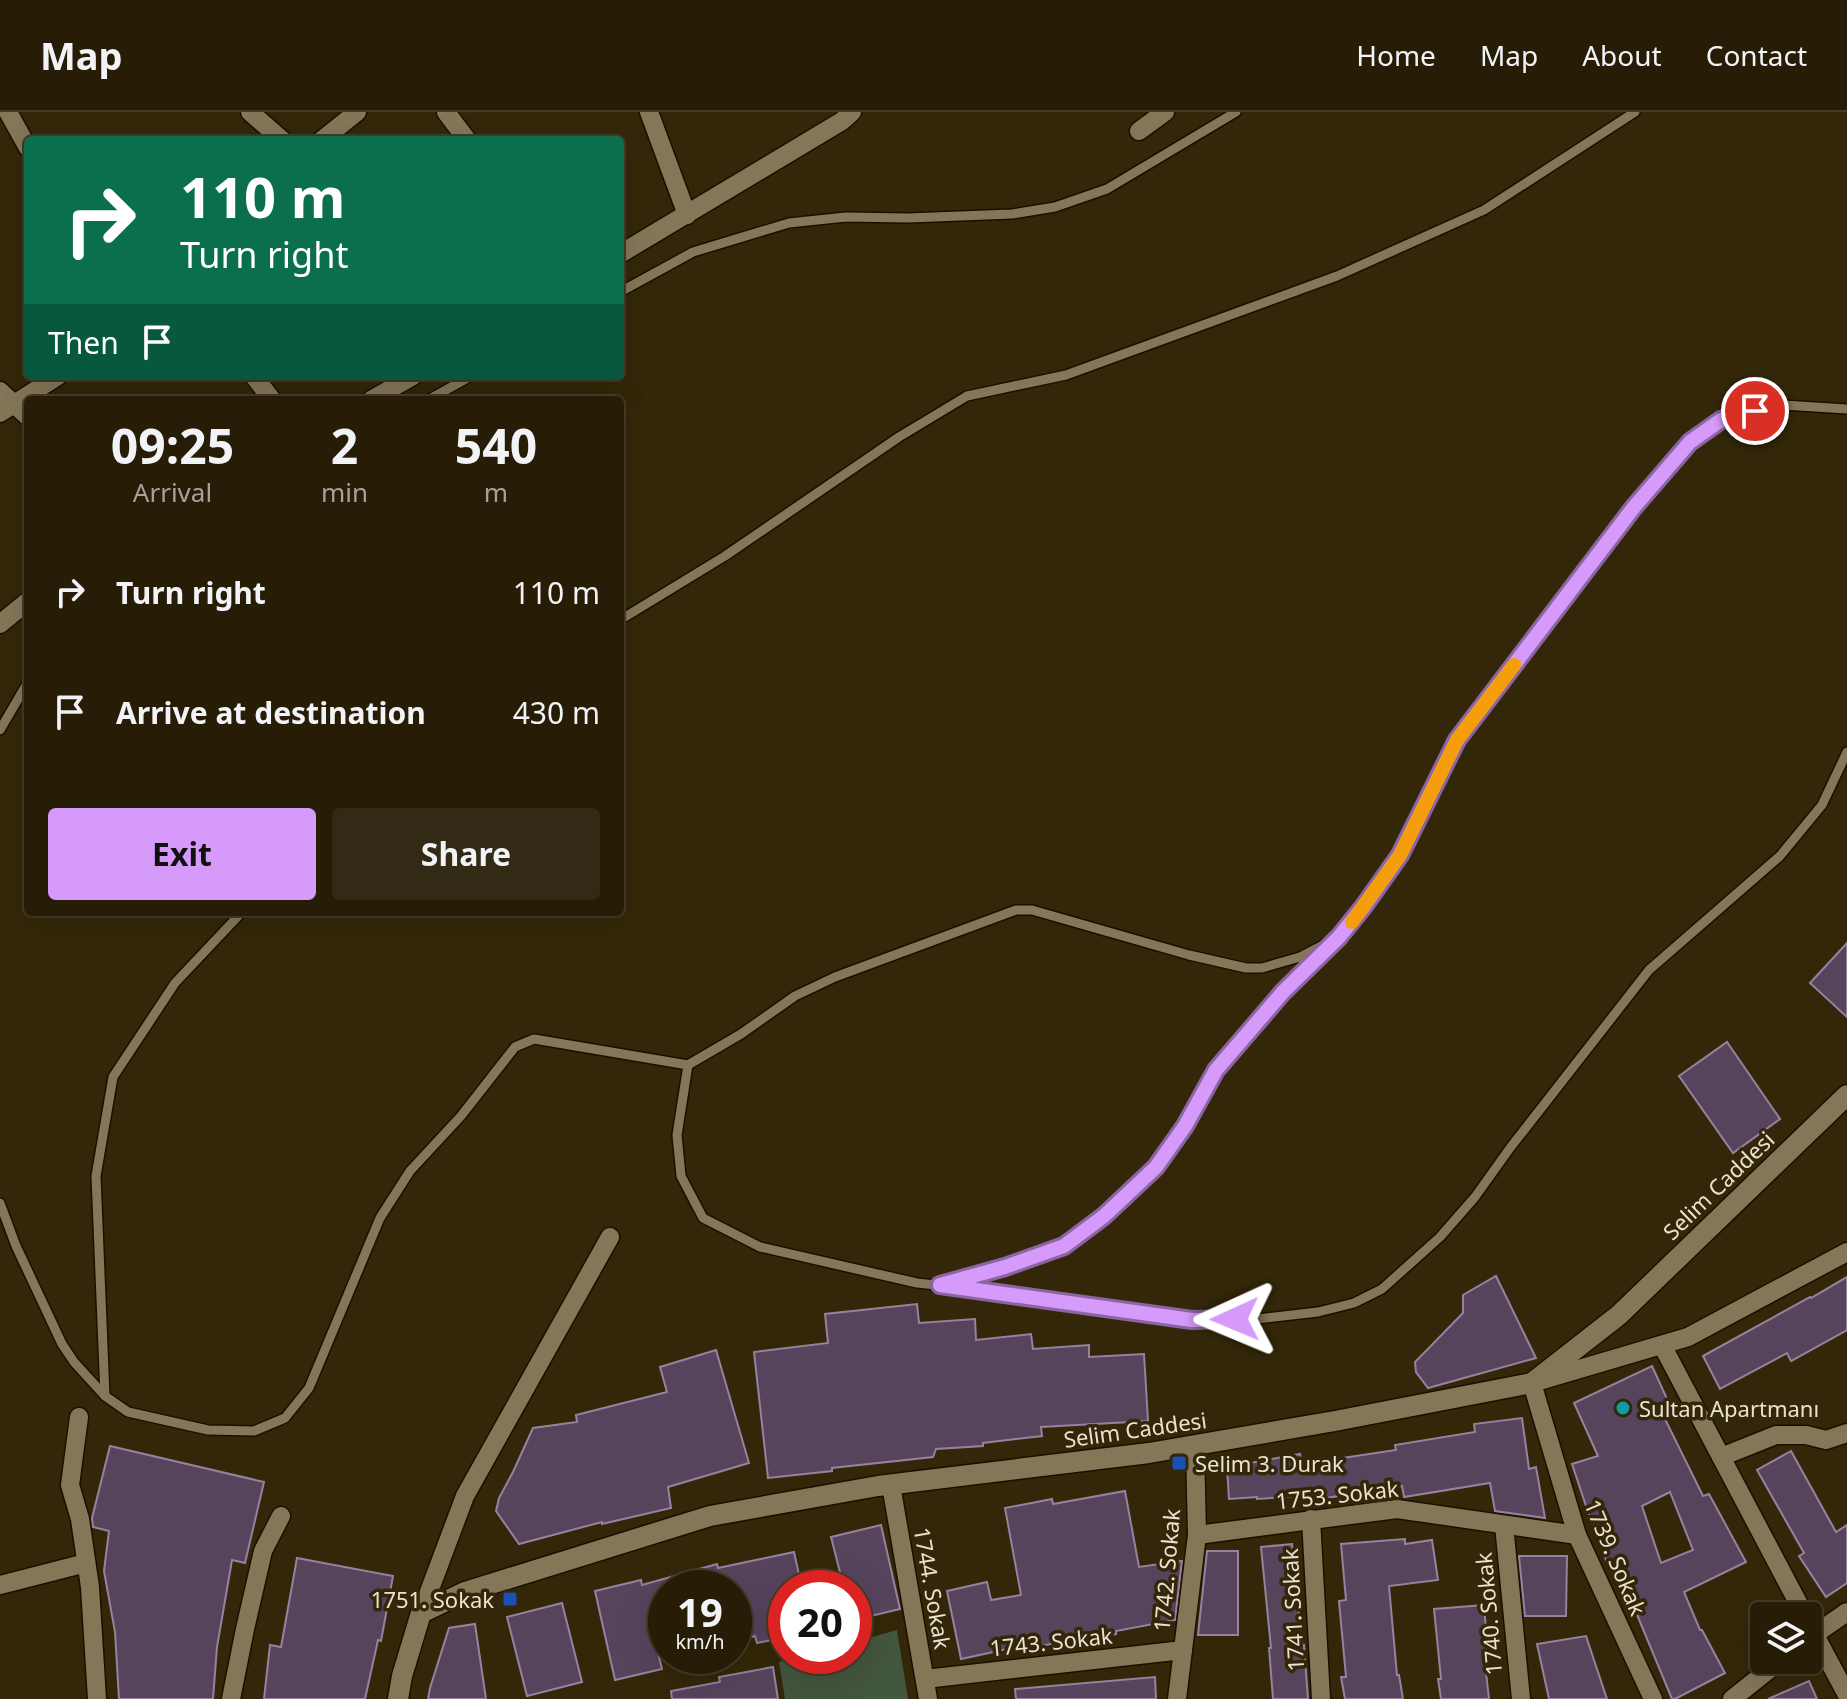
<!DOCTYPE html>
<html lang="en">
<head>
<meta charset="utf-8">
<style>
  body { margin:0; font-family:"Noto Sans",sans-serif; background:#332a15; color:#f1f3f6; height:100vh; display:flex; flex-direction:column; font-size:30px; white-space:nowrap }
  * { box-sizing:border-box; margin:0 }
  p { font-size:26px; color:#a4a29b }
  .icon { flex:none; width:44px; height:44px; fill:none; stroke:currentColor; stroke-width:2; stroke-linecap:round; stroke-linejoin:round }
  .map { position:relative; flex:1; overflow:hidden }
  .side { position:absolute; left:24px; top:284px; width:600px; height:520px; display:flex; flex-direction:column; background:#271d07; border-radius:8px; box-shadow:0 8px 32px #0002,0 0 0 2px #433b28 }
  .side>* { flex:none }
  .guide { position:absolute; left:24px; top:24px; width:600px; height:244px; border-radius:8px; box-shadow:0 8px 32px #0002,0 0 0 2px #433b28; background:#0b6e4f; color:#fff; overflow:hidden }
  .controls { position:absolute; left:1750px; top:1490px; display:grid; gap:16px }
  .controls a { display:grid; place-items:center; width:72px; height:72px; border-radius:8px; background:#271d07; box-shadow:0 8px 32px #0002,0 0 0 2px #433b28; font-size:40px }
  .speed { position:absolute; left:648px; top:1458px; display:flex; gap:16px; font-size:40px; font-weight:700; text-align:center }
  .speed>* { display:grid; place-content:center; width:104px; height:104px; border-radius:50%; background:#271d07; box-shadow:0 8px 32px #0002,0 0 0 2px #433b28; line-height:1 }
  .speed small { font-size:20px; font-weight:400 }
  .speed .limit { border:12px solid #d22; background:#fff; color:#111 }
  .pin { position:absolute; display:grid; place-items:center; width:68px; height:68px; color:#fff; margin:-34px; border:4px solid #fff; border-radius:50%; box-shadow:0 2px 8px #0007 }
  .me { position:absolute; width:88px; margin:-44px; rotate:269deg; stroke-linejoin:round; filter:drop-shadow(0 0 6px #0008) }
  .turn { display:flex; align-items:center; gap:28px; height:168px; padding:0 24px; font-size:36px }
  .turn .icon { width:104px; height:104px; stroke-width:2.5 }
  .turn b { display:block; font-size:56px; line-height:68px }
  .then { display:flex; align-items:center; height:76px; padding:0 24px; background:#0003; gap:16px; font-size:30px }
  .eta { display:flex; justify-content:space-evenly; align-items:center; height:136px; text-align:center }
  .eta b { font-size:48px; font-weight:700; line-height:56px }
  .action { display:flex; gap:16px; margin-top:auto; padding:16px 24px }
  .action a { flex:1; height:92px; border-radius:8px; background:#d69bfa; color:#111; font-size:32px; font-weight:700; line-height:92px; text-align:center }
  .action a+a { background:#332a15; color:#f1f3f6 }
  ul { padding:0; list-style:none }
  li { display:flex; align-items:center; gap:24px; height:120px; padding:0 24px }
  li div { flex:1 }
  li b { display:block; font-size:30px }
  li em { font-style:normal }
  header { display:flex; align-items:center; gap:48px; box-sizing:border-box; height:112px; padding:0 40px; background:#271d07; border-bottom:2px solid #433b28 }
  header strong { font-size:38px }
  nav { display:flex; gap:44px; margin-inline-start:auto; font-size:28px }
  .map>svg:first-child { display:block }
  .green { fill:#43563e }
  .building { fill:#56445d; stroke:#96829e; stroke-width:2; fill-rule:evenodd }
  .lines { fill:none; stroke-linecap:round; stroke-linejoin:round }
  .lane-casing { stroke:#191000; stroke-width:12 }
  .street-casing { stroke:#191000; stroke-width:21 }
  .secondary-casing { stroke:#191000; stroke-width:23 }
  .lane { stroke:#857658; stroke-width:9 }
  .street { stroke:#857658; stroke-width:18 }
  .secondary { stroke:#857658; stroke-width:20 }
  .route-casing { stroke:#8b65a2; stroke-width:20 }
  .route { stroke:#d69bfa; stroke-width:14 }
  .slow { stroke:#f59e0b; stroke-width:14 }
  .culture-dot { fill:#0f9aa8; stroke:#342709; stroke-width:3 }
  .transit-dot { fill:#1a4fb4; stroke:#342709; stroke-width:3 }
  .labels { text-anchor:middle; dominant-baseline:central; stroke-width:7; stroke-linejoin:round; paint-order:stroke }
  .street-label { font-size:22px; fill:#eae2d1; stroke:#342709 }
  .poi-label { font-size:22px; fill:#eae2d1; stroke:#342709; text-anchor:start }
</style>
</head>
<body>
<header>
<strong>Map</strong>
<nav><a>Home</a><a>Map</a><a>About</a><a>Contact</a></nav>
</header>
<div class="map">
<svg width="1847" height="1587" viewBox="0 0 1847 1587">
  <rect width="100%" height="100%" fill="#342709"/>
  <path class="green" d="M 897,1518 L 908,1587 L 785,1587 L 779,1550 L 802,1544 L 854,1544 L 854,1530 Z"/>
  <g class="building">
    <path d="M 1847,831 L 1847,905 L 1810,871 Z"/>
    <path d="M 1727,930 L 1780,1007 L 1733,1041 L 1679,964 Z"/>
    <path d="M 1496,1164 L 1536,1246 L 1428,1276 L 1416,1260 L 1415,1250 L 1463,1201 L 1463,1183 Z"/>
    <path d="M 1847,1165 L 1847,1218 L 1791,1249 L 1787,1241 L 1720,1277 L 1703,1244 L 1810,1185 L 1811,1186 Z"/>
    <path d="M 917,1192 L 919,1211 L 975,1207 L 976,1228 L 1031,1222 L 1033,1237 L 1089,1233 L 1089,1245 L 1144,1242 L 1148,1309 L 1041,1315 L 1042,1324 L 983,1331 L 983,1334 L 936,1337 L 933,1345 L 832,1356 L 832,1359 L 768,1366 L 754,1240 L 828,1231 L 825,1202 Z"/>
    <path d="M 716,1238 L 749,1351 L 668,1375 L 671,1396 L 602,1412 L 602,1410 L 519,1432 L 496,1399 L 499,1386 L 513,1360 L 533,1316 L 577,1310 L 576,1303 L 667,1280 L 660,1255 Z"/>
    <path d="M 1652,1254 L 1673,1300 L 1664,1305 L 1703,1384 L 1709,1382 L 1746,1450 L 1684,1480 L 1700,1518 L 1702,1518 L 1725,1561 L 1675,1587 L 1672,1587 L 1616,1452 L 1608,1454 L 1592,1406 L 1590,1406 L 1572,1352 L 1598,1344 L 1574,1291 ZM 1670,1380 L 1693,1438 L 1661,1451 L 1642,1394 Z"/>
    <path d="M 1522,1306 L 1529,1357 L 1536,1355 L 1545,1406 L 1495,1399 L 1490,1371 L 1404,1385 L 1402,1374 L 1326,1386 L 1325,1382 L 1257,1387 L 1257,1385 L 1229,1387 L 1227,1355 L 1300,1342 L 1302,1352 L 1396,1338 L 1395,1333 L 1475,1320 L 1474,1312 Z"/>
    <path d="M 110,1334 L 264,1370 L 245,1451 L 232,1448 L 217,1535 L 213,1587 L 119,1587 L 115,1520 L 104,1459 L 109,1419 L 93,1415 L 92,1406 Z"/>
    <path d="M 1791,1339 L 1836,1420 L 1847,1413 L 1847,1471 L 1826,1485 L 1799,1444 L 1804,1441 L 1757,1358 Z"/>
    <path d="M 1125,1379 L 1139,1455 L 1182,1449 L 1175,1508 L 1116,1519 L 1116,1522 L 1057,1529 L 1057,1531 L 1013,1539 L 1012,1536 L 961,1547 L 947,1479 L 987,1470 L 991,1488 L 1021,1483 L 1005,1396 L 1052,1387 L 1053,1392 Z"/>
    <path d="M 881,1413 L 900,1497 L 854,1508 L 854,1476 L 844,1476 L 831,1425 Z"/>
    <path d="M 1405,1427 L 1405,1432 L 1432,1428 L 1438,1468 L 1389,1474 L 1397,1563 L 1399,1563 L 1403,1587 L 1345,1587 L 1341,1565 L 1346,1565 L 1339,1489 L 1346,1488 L 1341,1432 Z"/>
    <path d="M 1292,1432 L 1302,1533 L 1304,1533 L 1308,1587 L 1273,1587 L 1269,1536 L 1271,1536 L 1261,1435 Z"/>
    <path d="M 1207,1439 L 1238,1439 L 1238,1523 L 1198,1523 Z"/>
    <path d="M 794,1440 L 802,1476 L 786,1476 L 786,1525 L 757,1531 L 755,1524 L 734,1530 L 734,1476 L 666,1476 L 666,1540 L 658,1541 L 662,1557 L 615,1568 L 595,1479 L 641,1468 L 642,1473 L 717,1452 L 718,1456 Z"/>
    <path d="M 1519,1444 L 1567,1444 L 1566,1504 L 1525,1504 Z"/>
    <path d="M 297,1446 L 393,1464 L 381,1529 L 378,1528 L 365,1587 L 264,1587 L 270,1533 L 281,1535 Z"/>
    <path d="M 562,1491 L 582,1570 L 527,1584 L 507,1505 Z"/>
    <path d="M 1484,1493 L 1488,1541 L 1484,1542 L 1489,1587 L 1441,1587 L 1438,1567 L 1441,1567 L 1434,1497 Z"/>
    <path d="M 475,1512 L 486,1587 L 428,1587 L 430,1576 L 449,1516 Z"/>
    <path d="M 1586,1524 L 1607,1587 L 1549,1587 L 1537,1532 Z"/>
    <path d="M 773,1555 L 778,1587 L 672,1587 L 671,1579 L 720,1570 L 719,1565 Z"/>
    <path d="M 1155,1565 L 1156,1587 L 1016,1587 L 1015,1577 Z"/>
    <path d="M 1809,1569 L 1817,1587 L 1768,1587 Z"/>
  </g>
  <g class="lines">
    <defs>
      <g id="lane">
        <path d="M 620,180 L 693,140 L 789,111 L 846,105 L 908,106 L 1012,102 L 1055,95 L 1107,77 L 1236,0"/>
        <path d="M 428,288 L 471,264"/>
        <path d="M 620,508 L 725,444 L 899,325 L 967,284 L 1066,263 L 1337,164 L 1484,98 L 1635,0"/>
        <path d="M 0,618 L 28,570"/>
        <path d="M 688,953 L 741,922 L 795,884 L 835,865 L 1016,798 L 1032,798 L 1189,843 L 1246,856 L 1262,856 L 1300,845 L 1329,830"/>
        <path d="M 0,1091 L 16,1134 L 62,1232 L 74,1250 L 105,1284 L 128,1300 L 208,1318 L 254,1319 L 285,1306 L 309,1276 L 380,1106 L 410,1059 L 461,1004 L 515,935 L 534,927 L 688,953 L 677,1023 L 681,1064 L 703,1106 L 760,1135 L 917,1171 L 973,1177 L 1192,1208 L 1257,1207 L 1318,1200 L 1354,1191 L 1382,1177 L 1440,1125 L 1475,1085 L 1510,1036 L 1649,858 L 1780,744 L 1822,693 L 1847,640"/>
        <path d="M 945,1172 L 1005,1155 L 1064,1134 L 1104,1104 L 1156,1055 L 1185,1014 L 1216,958 L 1283,880 L 1339,825 L 1364,794 L 1400,743 L 1457,628 L 1634,395 L 1690,330 L 1721,308 L 1755,299 L 1783,293 L 1847,297"/>
        <path d="M 105,1284 L 96,1064 L 113,965 L 175,871 L 242,800"/>
      </g>
      <g id="street">
        <path d="M 8,0 L 28,36"/>
        <path d="M 250,0 L 282,28"/>
        <path d="M 446,0 L 467,28"/>
        <path d="M 649,0 L 687,103"/>
        <path d="M 1139,19 L 1165,0"/>
        <path d="M 322,28 L 357,0"/>
        <path d="M 620,142 L 842,9 L 852,0"/>
        <path d="M 254,264 L 272,288"/>
        <path d="M 0,279 L 28,305"/>
        <path d="M 371,288 L 413,264"/>
        <path d="M 0,301 L 58,264"/>
        <path d="M 0,512 L 28,489"/>
        <path d="M 1662,1233 L 1805,1504"/>
        <path d="M 79,1305 L 70,1373 L 80,1407 L 90,1475 L 97,1587"/>
        <path d="M 1721,1345 L 1776,1323 L 1806,1323 L 1826,1328 L 1847,1321"/>
        <path d="M 891,1373 L 928,1587"/>
        <path d="M 1311,1407 L 1321,1587"/>
        <path d="M 1504,1413 L 1521,1587"/>
        <path d="M 1197,1423 L 1397,1397 L 1577,1423"/>
        <path d="M 0,1473 L 86,1451"/>
        <path d="M 421,1501 L 465,1384 L 610,1125"/>
        <path d="M 1808,1510 L 1847,1583"/>
        <path d="M 1808,1527 L 1847,1500"/>
        <path d="M 925,1567 L 1183,1538"/>
        <path d="M 231,1587 L 245,1517 L 263,1439 L 281,1404"/>
        <path d="M 1177,1587 L 1197,1423 L 1195,1334"/>
        <path d="M 1653,1587 L 1577,1423 L 1532,1271 L 1688,1225 L 1847,1140"/>
        <path d="M 1732,1587 L 1781,1548"/>
      </g>
      <path id="secondary" d="M 398,1587 L 402,1564 L 421,1501 L 465,1480 L 710,1404 L 878,1374 L 1149,1341 L 1335,1309 L 1532,1271 L 1619,1203 L 1847,983"/>
    </defs>
    <use href="#lane" class="lane-casing"/>
    <use href="#street" class="street-casing"/>
    <use href="#secondary" class="secondary-casing"/>
    <use href="#lane" class="lane"/>
    <use href="#street" class="street"/>
    <use href="#secondary" class="secondary"/>
  </g>
  <g class="lines">
    <defs>
      <path id="route" d="M 1235,1207 L 1192,1208 L 940,1173 L 1005,1155 L 1064,1134 L 1104,1104 L 1156,1055 L 1185,1014 L 1216,958 L 1283,880 L 1339,825 L 1364,794 L 1400,743 L 1457,628 L 1634,395 L 1690,330 L 1721,308 L 1755,299"/>
    </defs>
    <use href="#route" class="route-casing"/>
    <use href="#route" class="route"/>
    <path class="slow" d="M 1352,810 L 1400,743 L 1457,628 L 1514,553"/>
  </g>
  <circle class="culture-dot" cx="1623" cy="1296" r="8"/>
  <g class="transit-dot">
    <rect x="1171" y="1343" width="16" height="16" rx="4"/>
    <rect x="502" y="1479" width="16" height="16" rx="4"/>
  </g>
  <g class="labels">
    <g class="street-label">
      <text transform="translate(1718 1073) rotate(-44)">Selim Caddesi</text>
      <text transform="translate(1135 1317) rotate(-8)">Selim Caddesi</text>
      <text transform="translate(1337 1382) rotate(-6)">1753. Sokak</text>
      <text transform="translate(1616 1445) rotate(67)">1739. Sokak</text>
      <text transform="translate(1166 1458) rotate(-85)">1742. Sokak</text>
      <text transform="translate(933 1476) rotate(80)">1744. Sokak</text>
      <text transform="translate(1292 1498) rotate(-93)">1741. Sokak</text>
      <text transform="translate(1488 1502) rotate(-95)">1740. Sokak</text>
      <text transform="translate(1051 1529) rotate(-6)">1743. Sokak</text>
    </g>
    <g class="poi-label">
      <text x="1639" y="1296">Sultan Apartmanı</text>
      <text x="1195" y="1351">Selim 3. Durak</text>
      <text x="494" y="1487" text-anchor="end">1751. Sokak</text>
    </g>
  </g>
</svg>
<div class="controls">
<a><svg class="icon" aria-label="layers" viewBox="0 0 24 24"><path d="M12 4l9 5-9 5-9-5zM3 14l9 5 9-5"/></svg></a>
</div>
<div class="speed"><div>19<small>km/h</small></div><div class="limit">20</div></div>
<div class="pin" style="left:1755px;top:299px;background:#d93025"><svg class="icon" aria-label="arrive" viewBox="0 0 24 24"><path d="M6 21V4h12l-3 4 3 4H6"/></svg></div>
<svg class="me" style="left:1235px;top:1207px" viewBox="-20 -20 40 40"><path d="M0-17L14 15 0 8-14 15z" fill="#d69bfa" stroke="#fff" stroke-width="4"/></svg>
<div class="guide">
<div class="turn"><svg class="icon" aria-label="right" viewBox="0 0 24 24"><path d="M7 20v-9h11M14 6l5 5-5 5"/></svg><div><b>110 m</b>Turn right</div></div>
<div class="then">Then<svg class="icon" aria-label="arrive" viewBox="0 0 24 24"><path d="M6 21V4h12l-3 4 3 4H6"/></svg></div>
</div>
<section class="side">
<div class="eta">
<div><b>09:25</b><p>Arrival</p></div>
<div><b>2</b><p>min</p></div>
<div><b>540</b><p>m</p></div>
</div>
<ul>
<li><svg class="icon" aria-label="right" viewBox="0 0 24 24"><path d="M7 20v-9h11M14 6l5 5-5 5"/></svg><div><b>Turn right</b></div><em>110 m</em></li>
<li><svg class="icon" aria-label="arrive" viewBox="0 0 24 24"><path d="M6 21V4h12l-3 4 3 4H6"/></svg><div><b>Arrive at destination</b></div><em>430 m</em></li>
</ul>
<div class="action"><a>Exit</a><a>Share</a></div>
</section>
</div>
</body>
</html>
